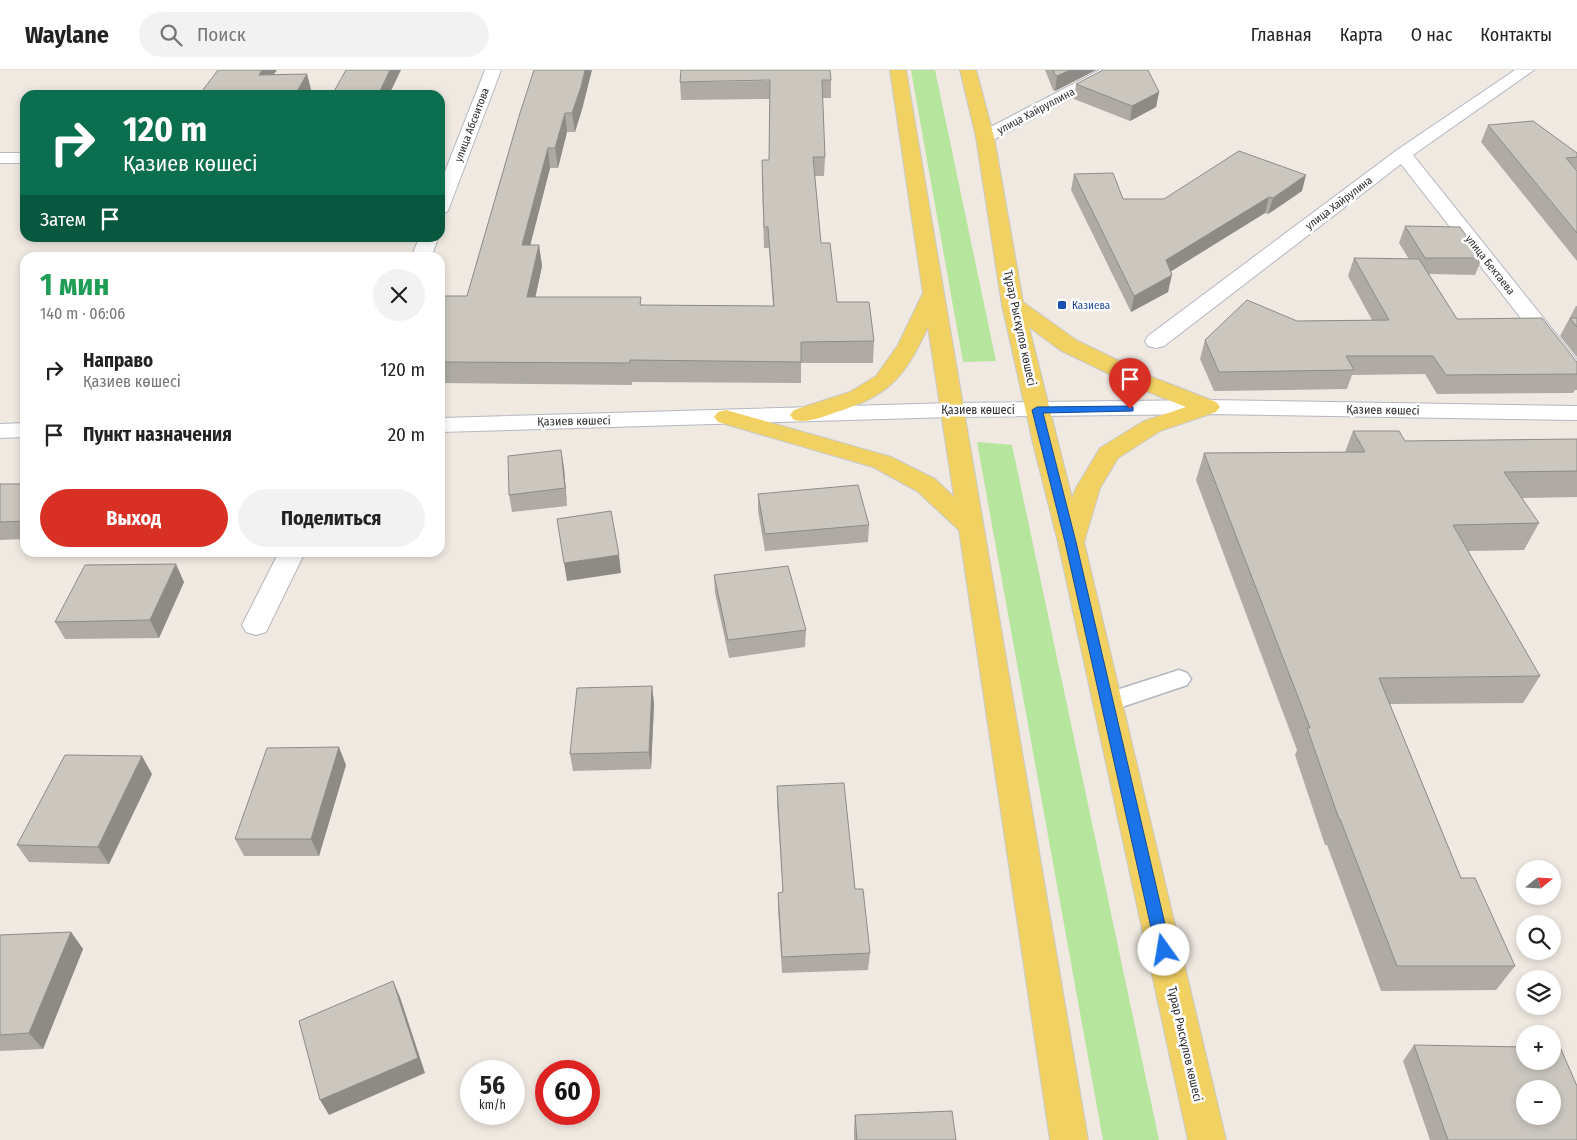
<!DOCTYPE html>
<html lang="ru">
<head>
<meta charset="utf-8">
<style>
  body { margin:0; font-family:"Fira Sans Condensed",sans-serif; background:#f2f2f2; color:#222; height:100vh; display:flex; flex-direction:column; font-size:19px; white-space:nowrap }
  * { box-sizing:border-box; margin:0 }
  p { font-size:16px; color:#767676 }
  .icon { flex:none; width:28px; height:28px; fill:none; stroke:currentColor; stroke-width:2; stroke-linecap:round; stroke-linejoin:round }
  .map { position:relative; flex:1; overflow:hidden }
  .sheet { position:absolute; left:20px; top:182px; width:425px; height:305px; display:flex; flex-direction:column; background:#fff; border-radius:15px; box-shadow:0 2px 8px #0003 }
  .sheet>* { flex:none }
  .guide { position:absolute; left:20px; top:20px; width:425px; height:152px; border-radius:15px; box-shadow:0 2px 8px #0003; background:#0b6e4f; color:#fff; overflow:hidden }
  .needle { width:32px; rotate:72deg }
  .tools { position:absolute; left:1516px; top:790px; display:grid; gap:10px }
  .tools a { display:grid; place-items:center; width:45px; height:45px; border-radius:50%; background:#fff; box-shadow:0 2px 8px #0003; font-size:25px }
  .speed { position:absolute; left:460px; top:990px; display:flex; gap:10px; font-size:25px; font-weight:700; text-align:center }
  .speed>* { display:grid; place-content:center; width:65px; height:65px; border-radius:50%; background:#fff; box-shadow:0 2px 8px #0003; line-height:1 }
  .speed small { font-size:12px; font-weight:400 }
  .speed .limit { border:8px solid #d22; background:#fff; color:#111 }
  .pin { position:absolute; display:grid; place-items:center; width:42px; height:42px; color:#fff; margin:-51px -21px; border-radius:50% 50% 50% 0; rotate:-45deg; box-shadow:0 0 5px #0007 }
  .pin .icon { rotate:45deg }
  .me { position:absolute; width:55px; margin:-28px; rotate:347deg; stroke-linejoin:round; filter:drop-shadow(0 0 4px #0008) }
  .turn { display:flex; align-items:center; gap:18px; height:105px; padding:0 20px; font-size:22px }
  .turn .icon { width:65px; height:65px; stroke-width:2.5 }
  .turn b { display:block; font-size:35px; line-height:42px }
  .then { display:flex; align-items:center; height:48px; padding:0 20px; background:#0003; gap:10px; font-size:19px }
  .round { display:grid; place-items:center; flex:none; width:52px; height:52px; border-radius:26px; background:#f2f2f2 }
  .summary { display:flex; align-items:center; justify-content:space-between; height:85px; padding:0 20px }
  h1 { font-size:30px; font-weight:700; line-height:38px; color:#1e9e55 }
  .action { display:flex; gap:10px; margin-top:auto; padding:10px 20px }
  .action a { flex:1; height:58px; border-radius:30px; background:#d93025; color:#fff; font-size:20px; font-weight:700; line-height:58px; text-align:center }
  .action a+a { background:#f2f2f2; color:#222 }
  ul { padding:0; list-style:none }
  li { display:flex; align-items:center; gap:15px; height:65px; padding:0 20px }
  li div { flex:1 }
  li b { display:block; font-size:19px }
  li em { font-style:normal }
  header { display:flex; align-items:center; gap:30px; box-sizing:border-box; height:70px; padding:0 25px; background:#fff; border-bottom:1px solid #e0e0e0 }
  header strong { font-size:24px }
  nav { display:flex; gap:28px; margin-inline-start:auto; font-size:18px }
  .search { width:350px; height:45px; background:#f2f2f2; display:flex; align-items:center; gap:12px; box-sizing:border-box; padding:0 18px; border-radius:28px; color:#767676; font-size:19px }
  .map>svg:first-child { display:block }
  .green { fill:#b6e59e }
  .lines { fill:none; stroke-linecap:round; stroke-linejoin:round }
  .service-casing { stroke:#b4b7c1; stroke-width:3 }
  .minor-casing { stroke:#b4b7c1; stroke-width:2 }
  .tertiary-casing { stroke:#b4b7c1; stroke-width:2 }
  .primary-casing { stroke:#c9c9c9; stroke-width:2 }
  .service { fill:#fff; fill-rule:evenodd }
  .minor { fill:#fff; fill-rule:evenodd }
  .tertiary { fill:#fff; fill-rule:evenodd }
  .primary { fill:#f2d163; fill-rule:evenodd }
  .wall { fill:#afaba4 }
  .shaded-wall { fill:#8e8b86 }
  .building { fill:#cbc7bf; stroke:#8e8b86; fill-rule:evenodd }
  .route { fill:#1a73e8; stroke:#114b97 }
  .transit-dot { fill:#1a4fb4; stroke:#fff; stroke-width:2 }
  .labels { text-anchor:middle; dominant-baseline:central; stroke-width:5; stroke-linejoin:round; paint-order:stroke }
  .far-street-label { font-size:11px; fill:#2e2e2e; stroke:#fff }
  .far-transit-label { font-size:11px; fill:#164399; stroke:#fff; text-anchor:start }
  .street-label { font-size:12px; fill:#2e2e2e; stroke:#fff }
</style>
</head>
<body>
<header>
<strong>Waylane</strong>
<div class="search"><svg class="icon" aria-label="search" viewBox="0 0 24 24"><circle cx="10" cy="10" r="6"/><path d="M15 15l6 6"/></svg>Поиск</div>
<nav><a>Главная</a><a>Карта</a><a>О нас</a><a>Контакты</a></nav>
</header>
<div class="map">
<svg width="1577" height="1070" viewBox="0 0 1577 1070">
  <rect width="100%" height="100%" fill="#efe9e1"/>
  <g class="green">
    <path d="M 911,0 L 935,0 L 996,291 L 963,292 Z"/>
    <path d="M 977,372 L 1012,375 L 1159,1070 L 1103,1070 Z"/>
  </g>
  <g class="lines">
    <defs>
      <path id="service" d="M 1179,600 L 1187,603 L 1191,609 L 1187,615 L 1107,642 L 1098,640 L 1095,633 L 1098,626 Z"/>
      <g id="minor">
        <path d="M 485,0 L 501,0 L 449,138 L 447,142 L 440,144 L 440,114 Z"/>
        <path d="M 1100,0 L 1120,0 L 1118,3 L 991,71 L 985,72 L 979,71 L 976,67 L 979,63 Z"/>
        <path d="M 1515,0 L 1534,0 L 1413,85 L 1577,290 L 1577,312 L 1569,310 L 1401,94 L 1164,276 L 1156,278 L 1148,276 L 1145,271 L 1148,266 L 1397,80 Z"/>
        <rect x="0" y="83" width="25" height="10"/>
        <path d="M 419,168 L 438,168 L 431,188 L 411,188 Z"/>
        <path d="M 279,482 L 305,482 L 266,562 L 256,565 L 246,562 L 242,555 Z"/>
      </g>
      <g id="tertiary">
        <path d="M 1208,330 L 1577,336 L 1577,350 L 1208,344 L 952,347 L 440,362 L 440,348 L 952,333 Z"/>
        <path d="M 25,353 L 25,367 L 0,368 L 0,354 Z"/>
      </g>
      <g id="primary">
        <path d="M 890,0 L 906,0 L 1088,1070 L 1050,1070 L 959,460 L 917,421 L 873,397 L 718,352 L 714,347 L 718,342 L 726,340 L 891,387 L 935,409 L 954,427 L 928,257 C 903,311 888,326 831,344 C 819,348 807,353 794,350 L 790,345 L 794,340 L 850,322 L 876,306 L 898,275 L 923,223 Z"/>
        <path d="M 960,0 L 976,0 L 994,67 L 1023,232 L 1076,270 L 1152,307 L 1216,332 L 1220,337 L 1216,342 L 1160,361 L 1118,388 L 1100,418 L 1084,472 L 1226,1070 L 1188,1070 L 1058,472 L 1033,373 L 1002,235 L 976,67 ZM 1029,257 L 1060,280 L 1136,317 L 1186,337 L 1144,351 L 1100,378 L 1076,418 L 1072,428 Z"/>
      </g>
    </defs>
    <use href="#service" class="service-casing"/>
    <use href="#minor" class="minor-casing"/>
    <use href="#tertiary" class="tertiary-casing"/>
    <use href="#primary" class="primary-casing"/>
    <use href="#service" class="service"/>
    <use href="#minor" class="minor"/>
    <use href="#tertiary" class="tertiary"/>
    <use href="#primary" class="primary"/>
  </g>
  <g class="wall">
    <path d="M 1045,0 L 1096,0 L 1055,21 L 1053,20 Z"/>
    <path d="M 831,10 L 831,28 L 822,28 L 825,87 L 824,106 L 815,106 L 821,173 L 837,232 L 874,271 L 873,293 L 801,293 L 801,313 L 632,312 L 632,315 L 440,313 L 440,226 L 467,226 L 520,43 L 583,36 L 575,62 L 567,62 L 558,98 L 550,98 L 530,175 L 539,175 L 542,196 L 535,227 L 642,235 L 773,236 L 769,178 L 764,178 L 762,110 L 769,90 L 770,29 L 681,30 L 680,12 Z"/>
    <path d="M 1076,14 L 1159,22 L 1156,37 L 1130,51 L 1074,29 Z"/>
    <path d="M 1488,55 L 1577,83 L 1577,99 L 1576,100 L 1577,101 L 1577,191 L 1481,72 Z"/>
    <path d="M 1074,104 L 1123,129 L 1164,129 L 1302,121 L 1268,144 L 1265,143 L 1170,201 L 1168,222 L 1131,242 L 1071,120 Z"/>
    <path d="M 1405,156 L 1482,188 L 1475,205 L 1429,204 L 1457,249 L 1577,292 L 1577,320 L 1575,320 L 1573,323 L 1437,324 L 1425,304 L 1352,305 L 1347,319 L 1214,321 L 1200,289 L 1205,270 L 1297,251 L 1372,250 L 1348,206 L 1354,188 L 1409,189 L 1399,173 Z"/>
    <path d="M 1576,236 L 1577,236 L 1577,287 L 1560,266 Z"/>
    <path d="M 1353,361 L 1405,371 L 1577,369 L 1577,427 L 1522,428 L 1539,453 L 1524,480 L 1468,481 L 1540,606 L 1523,633 L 1390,634 L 1461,808 L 1515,896 L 1496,920 L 1381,921 L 1327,775 L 1325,775 L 1295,685 L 1297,680 L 1196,410 L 1204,383 L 1345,382 Z"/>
    <path d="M 561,380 L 564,398 L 567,436 L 512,442 L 509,425 Z"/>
    <path d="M 0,414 L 25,414 L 25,469 L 0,470 Z"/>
    <path d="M 758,424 L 869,455 L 868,472 L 765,481 L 758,441 Z"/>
    <path d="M 714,505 L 806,560 L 805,577 L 729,588 L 715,523 Z"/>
    <path d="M 184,512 L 159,568 L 65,569 L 55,552 Z"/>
    <path d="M 652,616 L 654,634 L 651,699 L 573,701 L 570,684 Z"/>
    <path d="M 346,695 L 319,786 L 244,786 L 235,769 Z"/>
    <path d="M 152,704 L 109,794 L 29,792 L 17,775 Z"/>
    <path d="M 777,716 L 855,819 L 870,883 L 868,900 L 782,903 L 778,839 L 778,823 L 783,822 L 777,733 Z"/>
    <path d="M 71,862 L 83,879 L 43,979 L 0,981 L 0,865 Z"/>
    <path d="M 1414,975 L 1577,1070 L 1430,1070 L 1403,991 Z"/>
    <path d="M 855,1045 L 956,1070 L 854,1070 L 854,1060 Z"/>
  </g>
  <g class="shaded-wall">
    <path d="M 262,0 L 277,0 L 263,20 L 259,5 Z"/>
    <path d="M 390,0 L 401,0 L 389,25 L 378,25 Z"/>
    <path d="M 585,0 L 592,0 L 583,36 L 575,62 L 572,43 Z"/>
    <path d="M 1070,0 L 1096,0 L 1055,21 L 1057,6 Z"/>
    <path d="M 307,4 L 311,19 L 308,25 L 295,25 Z"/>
    <path d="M 1159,22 L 1156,37 L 1130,51 L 1132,36 Z"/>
    <path d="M 565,43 L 567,62 L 558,98 L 555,78 Z"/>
    <path d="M 548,78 L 550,98 L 525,196 L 522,175 Z"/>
    <path d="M 1306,105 L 1302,121 L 1268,144 L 1273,128 Z"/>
    <path d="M 1269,127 L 1265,143 L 1162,207 L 1166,190 Z"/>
    <path d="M 539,175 L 542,196 L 531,248 L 527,227 Z"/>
    <path d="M 1172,205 L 1168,222 L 1131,242 L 1134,226 Z"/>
    <path d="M 561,380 L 564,398 L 567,436 L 565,418 Z"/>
    <path d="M 619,485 L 621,503 L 567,511 L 564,493 Z"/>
    <path d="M 176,494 L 184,512 L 159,568 L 150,550 Z"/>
    <path d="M 652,616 L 654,634 L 651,699 L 649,682 Z"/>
    <path d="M 339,677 L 346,695 L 319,786 L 311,769 Z"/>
    <path d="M 142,686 L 152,704 L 109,794 L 98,777 Z"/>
    <path d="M 71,862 L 83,879 L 43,979 L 29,963 Z"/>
    <path d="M 393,911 L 400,927 L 425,1003 L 329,1045 L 320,1030 Z"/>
  </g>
  <g class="building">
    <path d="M 218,0 L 262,0 L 259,5 L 307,4 L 295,25 L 199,25 Z"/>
    <path d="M 346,0 L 390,0 L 378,25 L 332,25 Z"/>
    <path d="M 534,0 L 585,0 L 581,17 L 572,43 L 565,43 L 555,78 L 548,78 L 522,175 L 539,175 L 527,227 L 641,227 L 640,235 L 774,236 L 768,157 L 764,157 L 762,90 L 769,90 L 770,10 L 680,12 L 681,0 L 830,0 L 831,10 L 822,10 L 825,87 L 813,87 L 821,173 L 830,173 L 837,232 L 869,232 L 874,271 L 801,272 L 801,292 L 630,290 L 630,293 L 440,292 L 440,226 L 467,226 L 520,43 Z"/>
    <path d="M 1053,0 L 1070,0 L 1057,6 L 1055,5 Z"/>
    <path d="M 1103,0 L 1148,0 L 1159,22 L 1132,36 L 1076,14 Z"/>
    <path d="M 1533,51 L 1577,83 L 1577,87 L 1566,88 L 1577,101 L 1577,163 L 1488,55 Z"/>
    <path d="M 1239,81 L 1306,105 L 1273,128 L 1269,127 L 1166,190 L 1172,205 L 1134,226 L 1074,104 L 1113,103 L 1123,129 L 1164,129 Z"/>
    <path d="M 1405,156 L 1460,157 L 1482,188 L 1425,188 Z"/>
    <path d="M 1354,188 L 1419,189 L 1457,249 L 1542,248 L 1577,292 L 1577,304 L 1446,305 L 1433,286 L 1346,286 L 1354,300 L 1219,302 L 1205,270 L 1247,230 L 1297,251 L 1389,250 Z"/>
    <path d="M 1570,248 L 1577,248 L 1577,257 Z"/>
    <path d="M 1353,361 L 1399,361 L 1405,371 L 1577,369 L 1577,401 L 1504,402 L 1539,453 L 1453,455 L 1540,606 L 1379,608 L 1461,808 L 1475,808 L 1515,896 L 1397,896 L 1340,749 L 1339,749 L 1307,658 L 1310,658 L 1204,383 L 1365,382 Z"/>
    <path d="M 561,380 L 565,418 L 509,425 L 508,386 Z"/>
    <path d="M 0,414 L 25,414 L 25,451 L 0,452 Z"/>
    <path d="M 858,415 L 869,455 L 765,464 L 758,424 Z"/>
    <path d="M 611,441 L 619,485 L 564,493 L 557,449 Z"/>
    <path d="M 176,494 L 150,550 L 55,552 L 85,495 Z"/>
    <path d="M 788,496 L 806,560 L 728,570 L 714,505 Z"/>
    <path d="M 652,616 L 649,682 L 570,684 L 577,618 Z"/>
    <path d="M 339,677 L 311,769 L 235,769 L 267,678 Z"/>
    <path d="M 65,685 L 142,686 L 98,777 L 17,775 Z"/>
    <path d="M 844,713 L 855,819 L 863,819 L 870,883 L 782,887 L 778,823 L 783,822 L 777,716 Z"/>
    <path d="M 71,862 L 29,963 L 0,965 L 0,865 Z"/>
    <path d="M 393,911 L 418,988 L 320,1030 L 299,951 Z"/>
    <path d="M 1414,975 L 1525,977 L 1525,991 L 1552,991 L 1552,977 L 1560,977 L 1577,1016 L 1577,1070 L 1448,1070 ZM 1525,1019 L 1552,1019 L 1552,1046 L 1525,1046 Z"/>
    <path d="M 952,1041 L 956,1070 L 857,1070 L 855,1045 Z"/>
  </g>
  <path class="route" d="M 1130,336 L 1133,337 L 1133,341 L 1043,343 L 1076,472 L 1171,880 L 1169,885 L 1164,886 L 1158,885 L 1156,880 L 1065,472 L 1032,340 L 1037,337 Z"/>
  <rect class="transit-dot" x="1057" y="230" width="10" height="10" rx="2.5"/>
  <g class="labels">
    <g class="far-street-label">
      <text transform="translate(1036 41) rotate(-28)">улица Хайруллина</text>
      <text transform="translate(472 55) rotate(-69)">улица Абсеитова</text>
      <text transform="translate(1339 133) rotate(-37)">улица Хайрулина</text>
      <text transform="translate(1490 195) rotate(52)">улица Бектаева</text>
    </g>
    <g class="far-transit-label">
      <text x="1072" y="235">Казиева</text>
    </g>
    <g class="street-label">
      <text transform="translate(1020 258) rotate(78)">Тұрар Рыскұлов көшесі</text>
      <text x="978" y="340">Қазиев көшесі</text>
      <text transform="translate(1383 340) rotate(1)">Қазиев көшесі</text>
      <text transform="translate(574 351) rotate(-1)">Қазиев көшесі</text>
      <text transform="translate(1185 974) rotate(77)">Тұрар Рыскұлов көшесі</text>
    </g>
  </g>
</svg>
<div class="tools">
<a><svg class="needle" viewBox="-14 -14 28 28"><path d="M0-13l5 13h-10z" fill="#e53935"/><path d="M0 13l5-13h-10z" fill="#767676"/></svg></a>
<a><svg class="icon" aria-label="search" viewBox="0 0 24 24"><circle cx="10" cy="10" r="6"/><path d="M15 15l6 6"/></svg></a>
<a><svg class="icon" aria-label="layers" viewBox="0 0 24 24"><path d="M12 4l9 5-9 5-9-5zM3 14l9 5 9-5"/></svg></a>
<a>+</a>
<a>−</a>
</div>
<div class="speed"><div>56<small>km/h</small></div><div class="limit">60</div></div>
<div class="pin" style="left:1130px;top:339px;background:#d93025"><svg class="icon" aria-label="arrive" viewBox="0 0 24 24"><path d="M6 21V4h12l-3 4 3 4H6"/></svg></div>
<svg class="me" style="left:1164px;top:880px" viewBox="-20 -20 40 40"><circle r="19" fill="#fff"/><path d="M0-13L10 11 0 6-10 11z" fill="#1a73e8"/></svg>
<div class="guide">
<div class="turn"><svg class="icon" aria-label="right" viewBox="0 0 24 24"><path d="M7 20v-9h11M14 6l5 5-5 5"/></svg><div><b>120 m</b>Қазиев көшесі</div></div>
<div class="then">Затем<svg class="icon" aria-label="arrive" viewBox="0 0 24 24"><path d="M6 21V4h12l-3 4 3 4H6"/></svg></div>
</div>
<section class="sheet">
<div class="summary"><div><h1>1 мин</h1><p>140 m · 06:06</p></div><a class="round"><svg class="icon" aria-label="close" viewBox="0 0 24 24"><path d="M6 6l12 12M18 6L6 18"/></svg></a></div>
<ul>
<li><svg class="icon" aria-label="right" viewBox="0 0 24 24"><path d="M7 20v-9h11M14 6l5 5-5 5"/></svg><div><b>Направо</b><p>Қазиев көшесі</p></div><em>120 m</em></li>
<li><svg class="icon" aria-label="arrive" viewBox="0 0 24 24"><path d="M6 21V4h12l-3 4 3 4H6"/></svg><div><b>Пункт назначения</b></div><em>20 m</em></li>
</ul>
<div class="action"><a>Выход</a><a>Поделиться</a></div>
</section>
</div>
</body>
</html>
